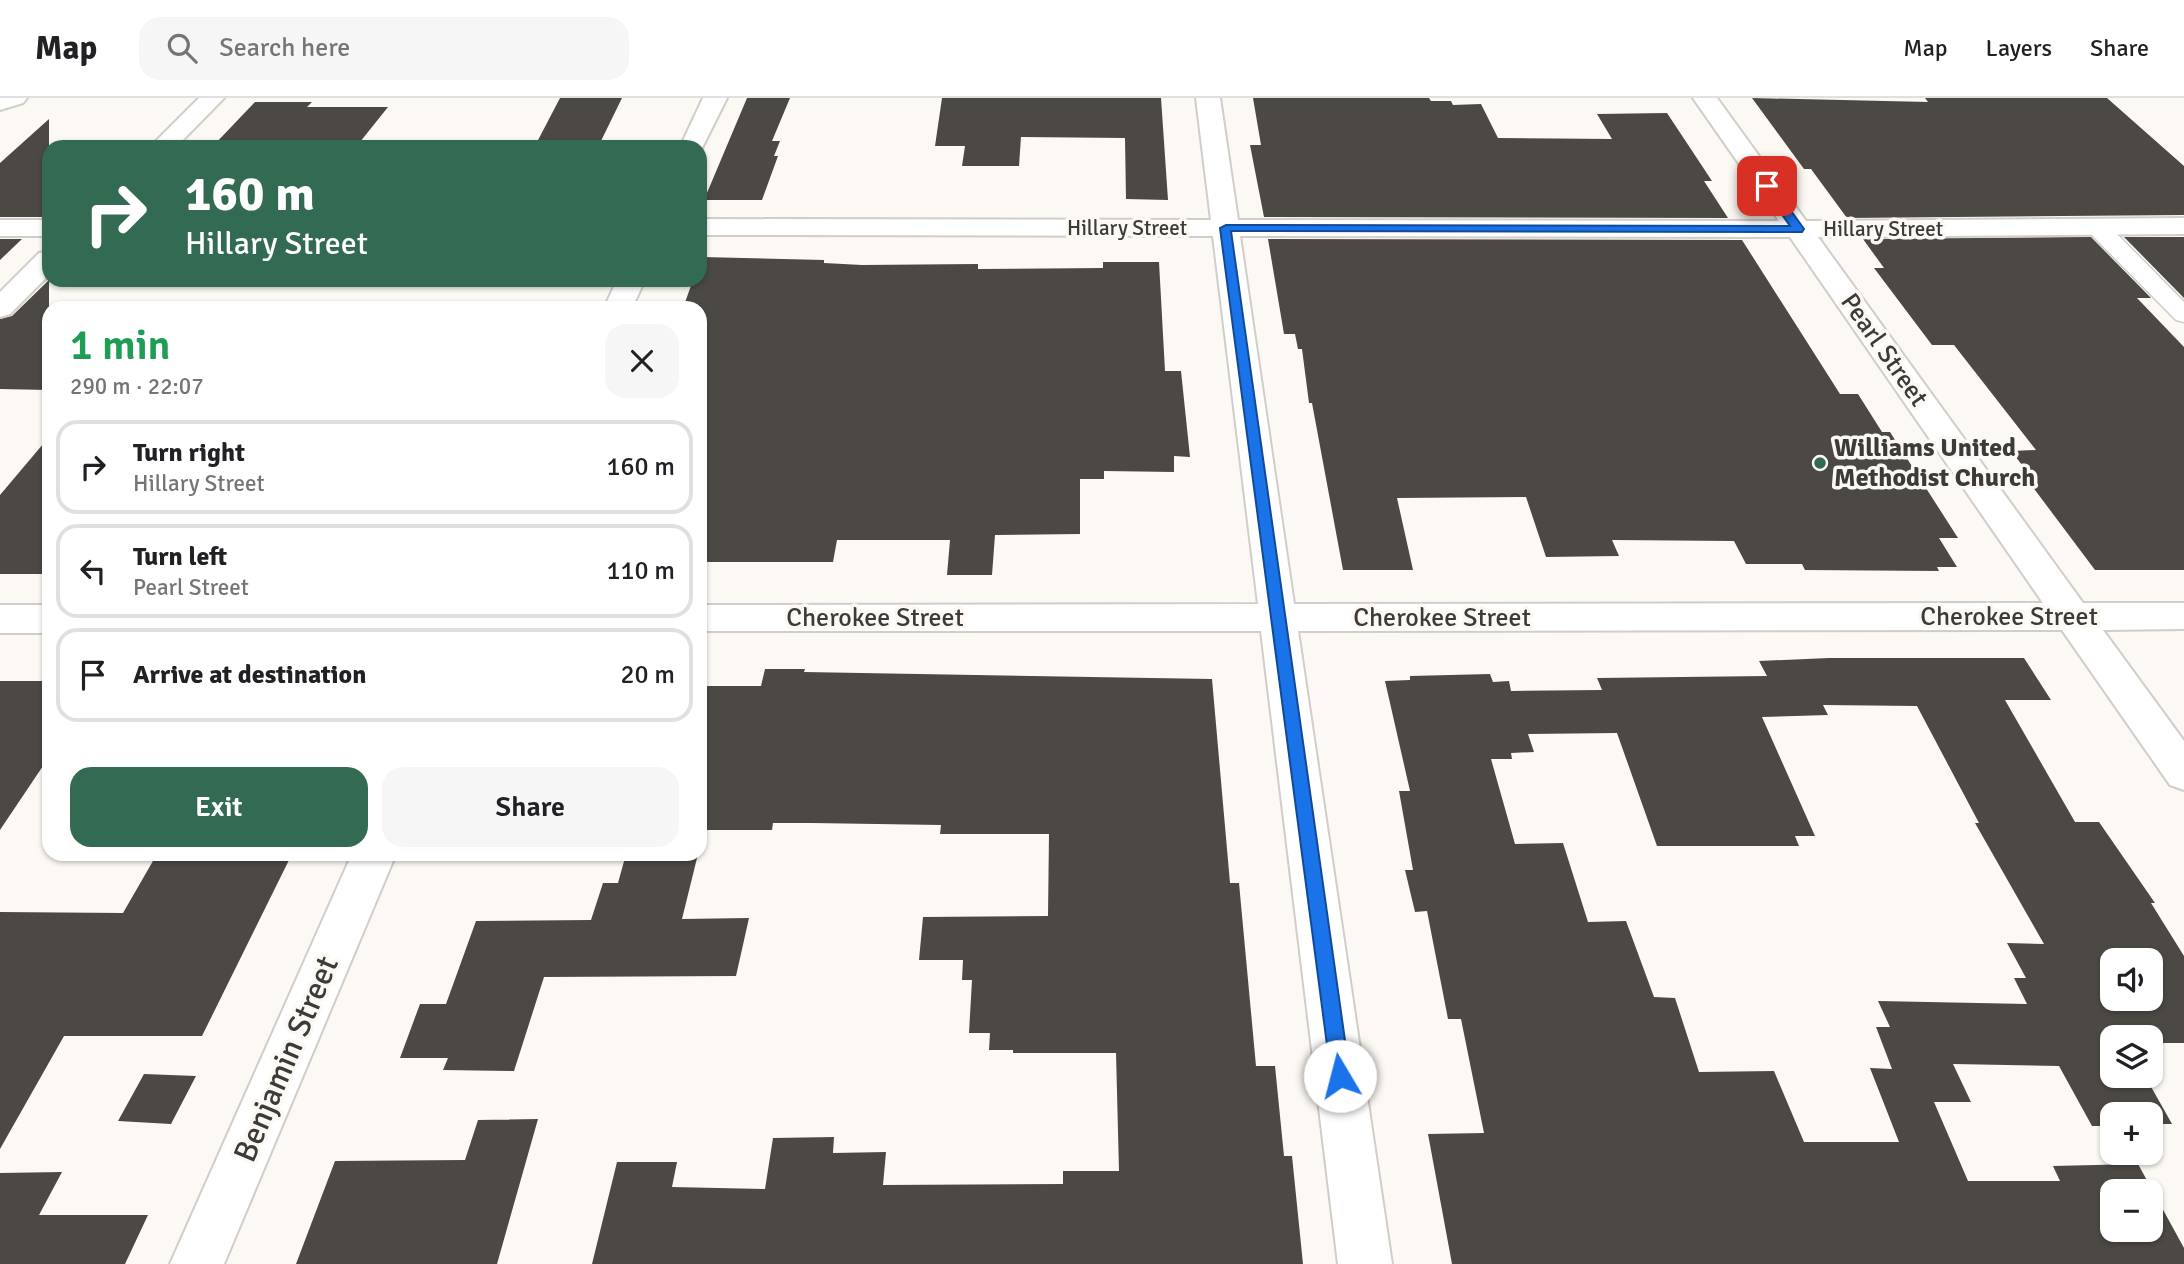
<!DOCTYPE html>
<html lang="en">
<head>
<meta charset="utf-8">
<style>
  body { margin:0; font-family:Signika,sans-serif; background:#f6f6f6; color:#202124; height:100vh; display:flex; flex-direction:column; font-size:26px; white-space:nowrap }
  * { box-sizing:border-box; margin:0 }
  p { font-size:23px; color:#757577 }
  .icon { flex:none; width:38px; height:38px; fill:none; stroke:currentColor; stroke-width:2; stroke-linecap:round; stroke-linejoin:round }
  .map { position:relative; flex:1; overflow:hidden }
  .side { position:absolute; left:42px; top:203px; width:665px; height:560px; display:flex; flex-direction:column; background:#fff; border-radius:21px; box-shadow:0 2px 5px #0004 }
  .side>* { flex:none }
  .guide { position:absolute; left:42px; top:42px; width:665px; height:147px; border-radius:21px; box-shadow:0 2px 5px #0004; background:#326b52; color:#fff; overflow:hidden }
  .tools { position:absolute; left:2100px; top:850px; display:grid; gap:14px }
  .tools a { display:grid; place-items:center; width:63px; height:63px; border-radius:14px; background:#fff; box-shadow:0 2px 5px #0004; font-size:35px }
  .pin { position:absolute; display:grid; place-items:center; width:60px; height:60px; color:#fff; margin:-30px; border-radius:14px; box-shadow:0 4px 10px #0006 }
  .me { position:absolute; width:77px; margin:-38px; rotate:352deg; stroke-linejoin:round; filter:drop-shadow(0 0 5px #0008) }
  .turn { display:flex; align-items:center; gap:24px; height:147px; padding:0 28px; font-size:32px }
  .turn .icon { width:91px; height:91px; stroke-width:2.5 }
  .turn b { display:block; font-size:49px; line-height:60px }
  .round { display:grid; place-items:center; flex:none; width:74px; height:74px; border-radius:21px; background:#f6f6f6 }
  .overview { display:flex; align-items:center; justify-content:space-between; height:119px; padding:0 28px }
  h1 { font-size:42px; font-weight:600; line-height:52px; color:#1e9e55 }
  .button { display:flex; gap:14px; margin-top:auto; padding:14px 28px }
  .button a { flex:1; height:80px; border-radius:21px; background:#326b52; color:#fff; font-size:28px; font-weight:600; line-height:80px; text-align:center }
  .button a+a { background:#f6f6f6; color:#202124 }
  ul { padding:0; list-style:none }
  li { display:flex; align-items:center; gap:21px; height:94px; margin:0 14px 10px; padding:0 14px; border:4px solid #e0e0e0; border-radius:21px }
  li div { flex:1 }
  li b { display:block; font-size:26px }
  li em { font-style:normal }
  header { display:flex; align-items:center; gap:42px; box-sizing:border-box; height:98px; padding:0 35px; background:#fff; border-bottom:2px solid #e0e0e0 }
  header strong { font-size:33px }
  nav { display:flex; gap:38px; margin-inline-start:auto; font-size:24px }
  .search { width:490px; height:63px; background:#f6f6f6; display:flex; align-items:center; gap:18px; box-sizing:border-box; padding:0 24px; border-radius:21px; color:#757577; font-size:26px }
  .map>svg:first-child { display:block }
  .building { fill:#4c4945; fill-rule:evenodd }
  .lines { fill:none; stroke-linecap:round; stroke-linejoin:round }
  .service-casing { stroke:#d1cdc8; stroke-width:3 }
  .minor-casing { stroke:#d1cdc8; stroke-width:4 }
  .tertiary-casing { stroke:#d1cdc8; stroke-width:4 }
  .service { fill:#fff; fill-rule:evenodd }
  .minor { fill:#fff; fill-rule:evenodd }
  .tertiary { fill:#fff; fill-rule:evenodd }
  .route { fill:#1a73e8; stroke:#114b97; stroke-width:2 }
  .poi-dot { fill:#326b52; stroke:#fcf8f3; stroke-width:2.5 }
  .labels { text-anchor:middle; dominant-baseline:central; stroke-width:7; stroke-linejoin:round; paint-order:stroke }
  .far-street-label { font-size:21px; fill:#3c3b39; stroke:#fcf8f3 }
  .street-label { font-size:26px; fill:#3c3b39; stroke:#fcf8f3 }
  .poi-label { font-size:26px; font-weight:bold; fill:#3c3b39; stroke:#fcf8f3; text-anchor:start }
  .near-street-label { font-size:32px; fill:#3c3b39; stroke:#fcf8f3 }
</style>
</head>
<body>
<header>
<strong>Map</strong>
<div class="search"><svg class="icon" aria-label="search" viewBox="0 0 24 24"><circle cx="10" cy="10" r="6"/><path d="M15 15l6 6"/></svg>Search here</div>
<nav><a>Map</a><a>Layers</a><a>Share</a></nav>
</header>
<div class="map">
<svg width="2184" height="1166" viewBox="0 0 2184 1166">
  <rect width="100%" height="100%" fill="#fcf8f3"/>
  <g class="building">
    <path d="M 560,0 L 622,0 L 600,45 L 536,46 Z"/>
    <path d="M 747,0 L 790,0 L 772,43 L 780,43 L 774,58 L 778,58 L 762,102 L 704,102 Z"/>
    <path d="M 942,0 L 1161,0 L 1168,102 L 1126,101 L 1125,40 L 1021,39 L 1019,68 L 962,68 L 965,48 L 935,48 Z"/>
    <path d="M 1253,0 L 1429,0 L 1431,3 L 1451,3 L 1453,7 L 1481,6 L 1498,40 L 1612,41 L 1597,16 L 1667,15 L 1712,83 L 1704,83 L 1728,120 L 1264,119 L 1250,47 L 1261,47 Z"/>
    <path d="M 1752,0 L 1928,4 L 1925,0 L 2107,0 L 2184,68 L 2184,117 L 1847,120 L 1811,71 L 1804,71 Z"/>
    <path d="M 255,4 L 312,4 L 307,9 L 388,9 L 356,49 L 212,49 Z"/>
    <path d="M 49,21 L 49,114 L 43,119 L 0,119 L 0,65 Z"/>
    <path d="M 2091,139 L 2151,200 L 2137,200 L 2184,249 L 2184,472 L 2095,472 L 2020,372 L 2026,372 L 2011,353 L 2036,352 L 1954,247 L 1932,247 L 1874,170 L 1884,170 L 1863,141 Z"/>
    <path d="M 2124,139 L 2184,139 L 2184,200 Z"/>
    <path d="M 0,141 L 22,141 L 0,162 Z"/>
    <path d="M 1268,141 L 1742,142 L 1840,296 L 1858,296 L 1882,334 L 1890,334 L 1958,440 L 1939,440 L 1957,469 L 1937,469 L 1939,473 L 1805,472 L 1802,466 L 1746,466 L 1734,443 L 1612,442 L 1619,458 L 1546,459 L 1526,399 L 1397,400 L 1413,472 L 1343,472 L 1312,305 L 1309,305 L 1302,251 L 1298,251 L 1295,236 L 1284,236 Z"/>
    <path d="M 702,159 L 824,162 L 824,165 L 862,167 L 978,166 L 978,171 L 1103,170 L 1103,164 L 1159,164 L 1165,273 L 1181,273 L 1190,359 L 1174,358 L 1174,374 L 1104,373 L 1104,381 L 1080,381 L 1080,436 L 995,437 L 992,477 L 947,477 L 950,442 L 837,442 L 833,464 L 700,464 L 700,210 L 683,210 L 693,182 L 700,182 Z"/>
    <path d="M 49,182 L 49,292 L 0,291 L 0,221 L 12,218 Z"/>
    <path d="M 49,339 L 49,476 L 0,476 L 0,397 Z"/>
    <path d="M 1829,560 L 2024,560 L 2051,602 L 2005,602 L 2075,724 L 2099,724 L 2155,805 L 2151,805 L 2184,858 L 2184,945 L 2151,945 L 2151,940 L 2112,940 L 2112,978 L 2145,978 L 2172,1026 L 2151,1026 L 2151,1017 L 2112,1017 L 2112,1028 L 2092,1028 L 2059,968 L 1953,966 L 1971,1004 L 1934,1004 L 1968,1083 L 2060,1083 L 2053,1068 L 2138,1066 L 2184,1150 L 2184,1166 L 1452,1166 L 1428,1036 L 1484,1035 L 1461,921 L 1448,921 L 1427,813 L 1415,814 L 1405,772 L 1413,772 L 1399,693 L 1410,693 L 1385,583 L 1410,582 L 1410,578 L 1490,576 L 1493,584 L 1509,583 L 1511,593 L 1602,592 L 1597,580 L 1767,578 L 1759,563 ZM 1823,607 L 1917,608 L 1979,725 L 1975,725 L 2044,846 L 2007,845 L 2026,880 L 2014,880 L 2027,906 L 1878,903 L 1890,929 L 1876,929 L 1892,971 L 1870,970 L 1899,1044 L 1804,1044 L 1774,973 L 1699,974 L 1675,900 L 1654,899 L 1626,823 L 1588,824 L 1563,745 L 1515,746 L 1491,661 L 1512,661 L 1511,655 L 1534,654 L 1528,636 L 1617,635 L 1657,748 L 1799,748 L 1795,738 L 1815,738 L 1762,619 L 1828,617 ZM 2112,863 L 2151,863 L 2151,901 L 2112,901 ZM 2112,1094 L 2151,1094 L 2151,1132 L 2112,1132 Z"/>
    <path d="M 765,571 L 805,571 L 804,574 L 1212,581 L 1230,785 L 1239,785 L 1256,968 L 1275,968 L 1284,1058 L 1292,1058 L 1303,1166 L 592,1166 L 617,1064 L 677,1064 L 672,1089 L 765,1091 L 773,1040 L 834,1039 L 833,1055 L 886,1054 L 883,1087 L 1063,1086 L 1063,1073 L 1119,1073 L 1116,955 L 1013,955 L 1013,952 L 989,952 L 990,935 L 969,935 L 972,882 L 962,882 L 963,862 L 919,862 L 923,819 L 1048,818 L 1049,736 L 940,736 L 941,727 L 812,725 L 773,725 L 772,732 L 700,732 L 700,588 L 761,588 Z"/>
    <path d="M 0,583 L 49,583 L 49,659 L 0,732 Z"/>
    <path d="M 157,756 L 292,756 L 202,938 L 64,938 L 0,1051 L 0,814 L 123,815 Z"/>
    <path d="M 626,756 L 698,756 L 682,821 L 749,820 L 736,878 L 544,879 L 514,973 L 443,972 L 448,960 L 400,960 L 420,906 L 446,906 L 476,823 L 591,822 L 603,785 L 618,785 Z"/>
    <path d="M 144,976 L 196,978 L 171,1026 L 118,1023 Z"/>
    <path d="M 538,1021 L 497,1166 L 296,1166 L 335,1063 L 465,1062 L 478,1022 Z"/>
    <path d="M 62,1074 L 39,1117 L 148,1117 L 125,1166 L 0,1166 L 0,1075 Z"/>
  </g>
  <g class="lines">
    <defs>
      <path id="service" d="M 2097,122 L 2105,124 L 2184,204 L 2184,224 L 2176,222 L 2089,134 L 2086,129 L 2089,124 Z"/>
      <g id="minor">
        <path d="M 199,0 L 224,0 L 176,49 L 150,49 Z"/>
        <path d="M 703,0 L 727,0 L 700,54 L 700,49 L 680,49 Z"/>
        <path d="M 1196,0 L 1220,0 L 1238,122 L 1779,123 L 1693,0 L 1717,0 L 1806,123 L 2184,120 L 2184,136 L 1818,139 L 2083,505 L 2184,505 L 2184,531 L 2103,532 L 2184,643 L 2184,692 L 2170,687 L 2062,532 L 1298,533 L 1392,1166 L 1338,1166 L 1261,533 L 700,533 L 700,507 L 1258,506 L 1213,138 L 700,137 L 700,121 L 1211,122 ZM 1240,138 L 1790,139 L 2043,505 L 1294,506 Z"/>
        <rect x="0" y="122" width="49" height="16"/>
        <path d="M 49,153 L 49,177 L 10,216 L 0,219 L 0,194 L 39,155 Z"/>
        <path d="M 617,182 L 645,182 L 632,210 L 604,210 Z"/>
        <rect x="0" y="507" width="49" height="28"/>
        <path d="M 352,756 L 396,756 L 224,1166 L 170,1166 Z"/>
      </g>
      <path id="tertiary" d="M 0,0 L 27,0 L 23,5 L 0,12 Z"/>
    </defs>
    <use href="#service" class="service-casing"/>
    <use href="#minor" class="minor-casing"/>
    <use href="#tertiary" class="tertiary-casing"/>
    <use href="#service" class="service"/>
    <use href="#minor" class="minor"/>
    <use href="#tertiary" class="tertiary"/>
  </g>
  <path class="route" d="M 1763,85 L 1771,85 L 1804,131 L 1802,134 L 1231,133 L 1350,978 L 1347,985 L 1340,987 L 1332,985 L 1220,130 L 1226,127 L 1790,128 L 1762,88 Z"/>
  <circle class="poi-dot" cx="1820" cy="365" r="7"/>
  <g class="labels">
    <g class="far-street-label">
      <text x="1127" y="130">Hillary Street</text>
      <text x="1883" y="131">Hillary Street</text>
    </g>
    <g class="street-label">
      <text transform="translate(1884 252) rotate(55)">Pearl Street</text>
      <text x="2009" y="519">Cherokee Street</text>
      <text x="875" y="520">Cherokee Street</text>
      <text x="1442" y="520">Cherokee Street</text>
    </g>
    <g class="poi-label">
      <text x="1834" y="350">Williams United<tspan x="1834" dy="30">Methodist Church</tspan></text>
    </g>
    <g class="near-street-label">
      <text transform="translate(286 961) rotate(-67)">Benjamin Street</text>
    </g>
  </g>
</svg>
<div class="tools">
<a><svg class="icon" aria-label="sound" viewBox="0 0 24 24"><path d="M4 9h4l5-4v14l-5-4H4zM17 9q2 3 0 6"/></svg></a>
<a><svg class="icon" aria-label="layers" viewBox="0 0 24 24"><path d="M12 4l9 5-9 5-9-5zM3 14l9 5 9-5"/></svg></a>
<a>+</a>
<a>−</a>
</div>
<div class="pin" style="left:1767px;top:88px;background:#d93025"><svg class="icon" aria-label="arrive" viewBox="0 0 24 24"><path d="M6 21V4h12l-3 4 3 4H6"/></svg></div>
<svg class="me" style="left:1340px;top:978px" viewBox="-20 -20 40 40"><circle r="19" fill="#fff"/><path d="M0-13L10 11 0 6-10 11z" fill="#1a73e8"/></svg>
<div class="guide">
<div class="turn"><svg class="icon" aria-label="right" viewBox="0 0 24 24"><path d="M7 20v-9h11M14 6l5 5-5 5"/></svg><div><b>160 m</b>Hillary Street</div></div>
</div>
<section class="side">
<div class="overview"><div><h1>1 min</h1><p>290 m · 22:07</p></div><a class="round"><svg class="icon" aria-label="close" viewBox="0 0 24 24"><path d="M6 6l12 12M18 6L6 18"/></svg></a></div>
<ul>
<li><svg class="icon" aria-label="right" viewBox="0 0 24 24"><path d="M7 20v-9h11M14 6l5 5-5 5"/></svg><div><b>Turn right</b><p>Hillary Street</p></div><em>160 m</em></li>
<li><svg class="icon" aria-label="left" viewBox="0 0 24 24"><path d="M17 20v-9H6M10 6l-5 5 5 5"/></svg><div><b>Turn left</b><p>Pearl Street</p></div><em>110 m</em></li>
<li><svg class="icon" aria-label="arrive" viewBox="0 0 24 24"><path d="M6 21V4h12l-3 4 3 4H6"/></svg><div><b>Arrive at destination</b></div><em>20 m</em></li>
</ul>
<div class="button"><a>Exit</a><a>Share</a></div>
</section>
</div>
</body>
</html>
